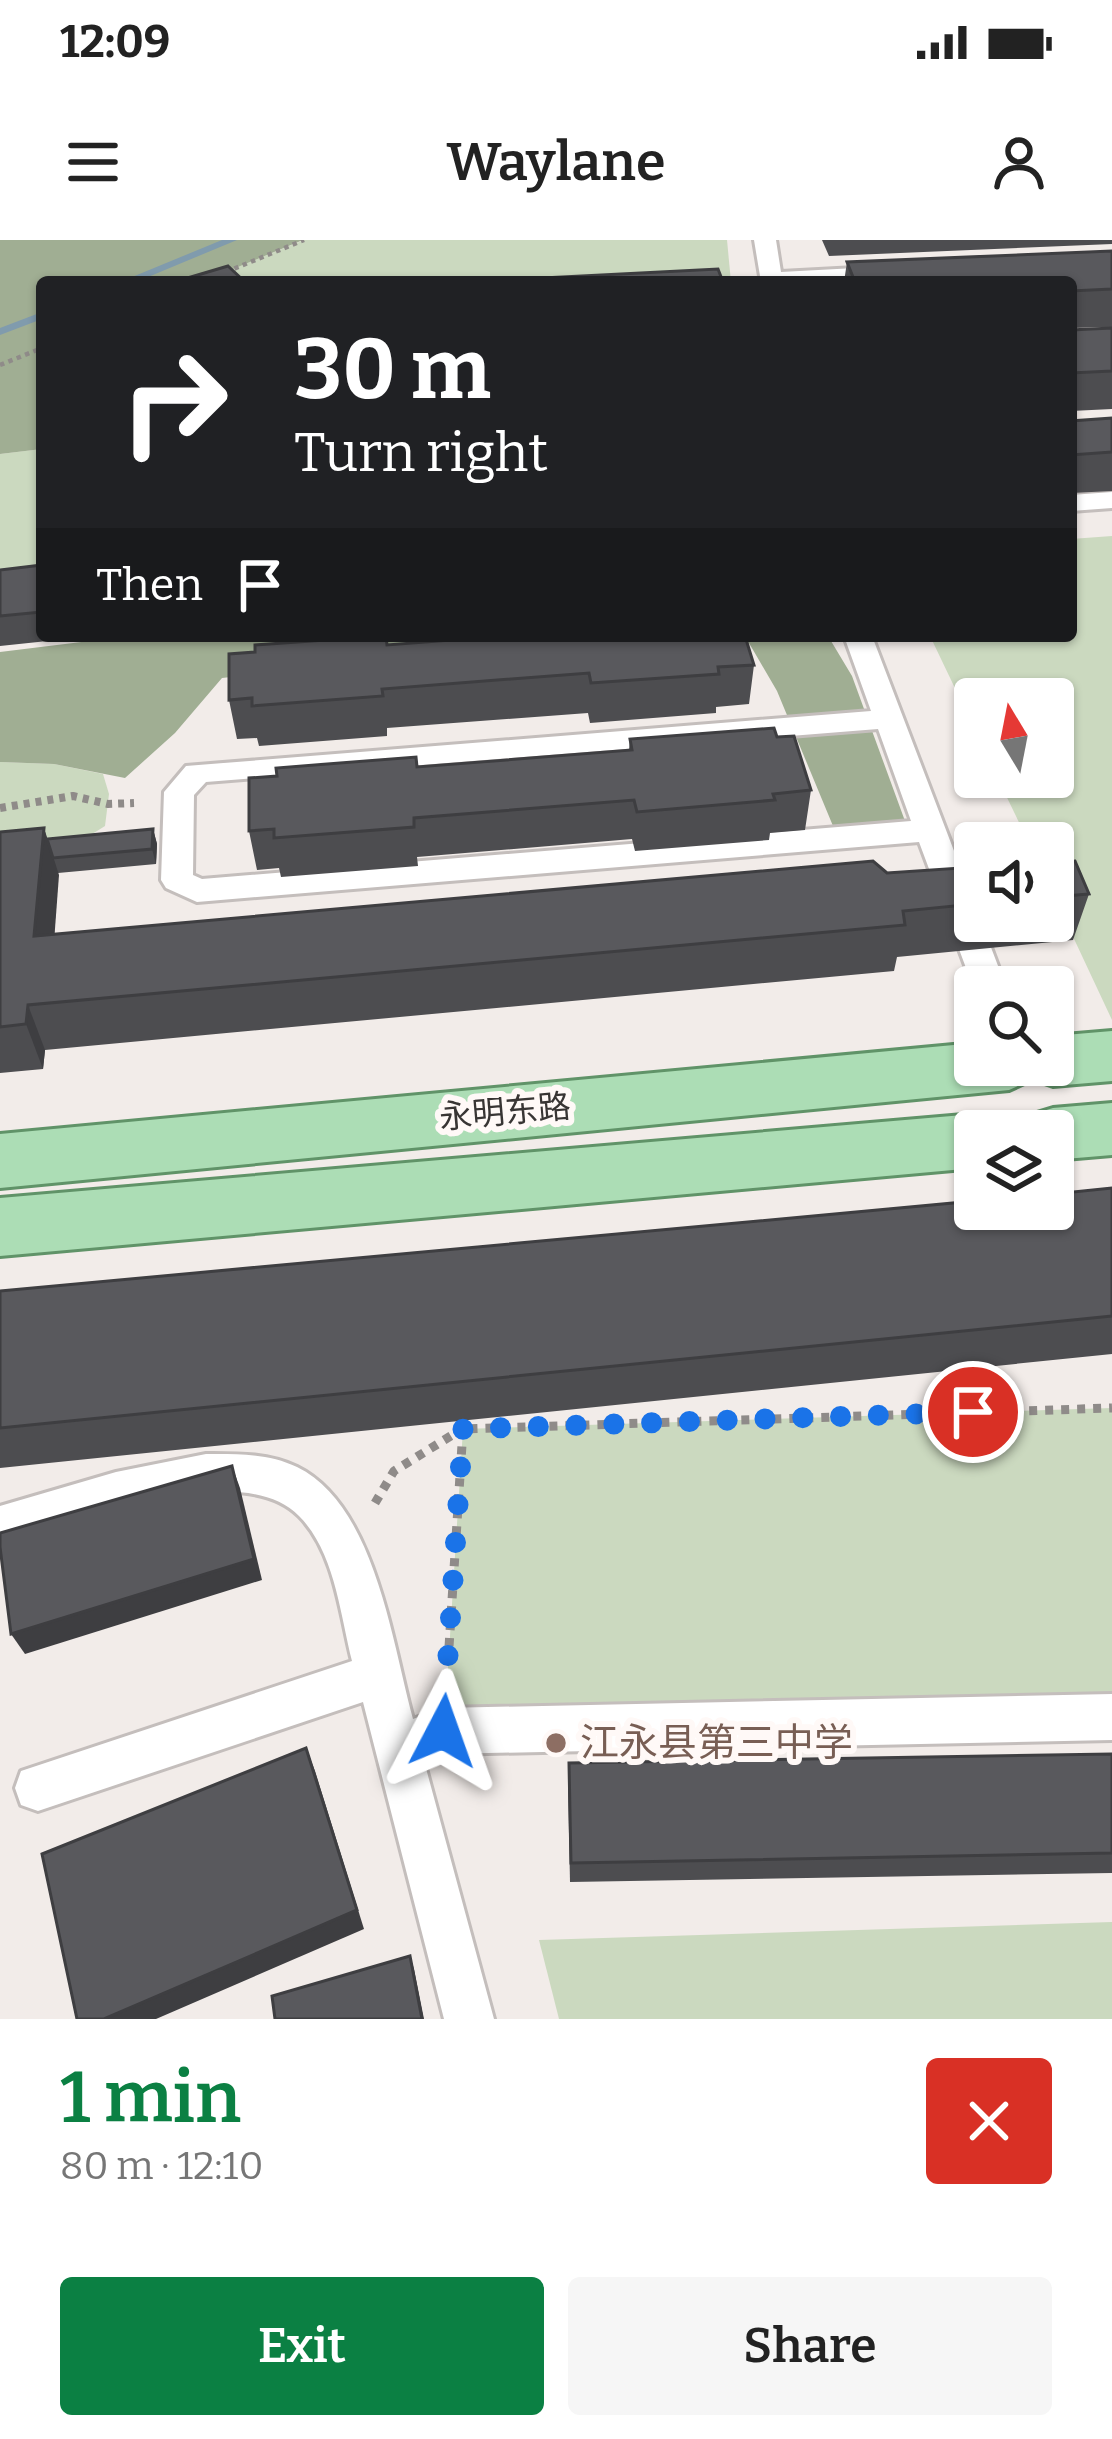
<!DOCTYPE html>
<html lang="en">
<head>
<meta charset="utf-8">
<style>
  body { margin:0; font-family:Bitter,"Noto Sans SC",serif; background:#f6f6f6; color:#222; height:100vh; display:flex; flex-direction:column; font-size:45px; white-space:nowrap }
  * { box-sizing:border-box; margin:0 }
  p { font-size:39px; color:#767676 }
  .icon { flex:none; width:66px; height:66px; fill:none; stroke:currentColor; stroke-width:2; stroke-linecap:round; stroke-linejoin:round }
  .map { position:relative; height:1779px; overflow:hidden }
  .drawer { display:flex; flex-direction:column; background:#fff; flex:1 }
  .drawer>* { flex:none }
  .guide { position:absolute; left:36px; top:36px; width:1041px; height:366px; border-radius:12px; box-shadow:0 3px 9px #0004; background:#202124; color:#fff; overflow:hidden }
  .needle { width:78px; rotate:350deg }
  .controls { position:absolute; left:954px; top:438px; display:grid; gap:24px }
  .controls a { display:grid; place-items:center; width:120px; height:120px; border-radius:12px; background:#fff; box-shadow:0 3px 9px #0004; font-size:60px }
  .pin { position:absolute; display:grid; place-items:center; width:102px; height:102px; color:#fff; margin:-51px; border:6px solid #fff; border-radius:50%; box-shadow:0 3px 12px #0007 }
  .me { position:absolute; width:132px; margin:-66px; rotate:4deg; stroke-linejoin:round; filter:drop-shadow(0 0 9px #0008) }
  .turn { display:flex; align-items:center; gap:42px; height:252px; padding:0 60px; font-size:54px }
  .turn .icon { width:156px; height:156px; stroke-width:2.5 }
  .turn b { display:block; font-size:84px; line-height:102px }
  .then { display:flex; align-items:center; height:114px; padding:0 60px; background:#0003; gap:24px; font-size:45px }
  .round { display:grid; place-items:center; flex:none; width:126px; height:126px; border-radius:12px; background:#f6f6f6 }
  .summary { display:flex; align-items:center; justify-content:space-between; height:204px; padding:0 60px }
  h1 { font-size:72px; font-weight:600; line-height:90px; color:#0b8043 }
  .cta { display:flex; gap:24px; margin-top:auto; padding:24px 60px }
  .cta a { flex:1; height:138px; border-radius:12px; background:#0b8043; color:#fff; font-size:48px; font-weight:600; line-height:138px; text-align:center }
  .cta a+a { background:#f6f6f6; color:#222 }
  .status { display:flex; justify-content:space-between; align-items:center; height:84px; padding:0 60px; background:#fff; direction:ltr }
  .status svg { height:33px; fill:currentColor }
  header { display:flex; justify-content:space-between; align-items:center; height:156px; padding:0 60px; background:#fff; font-size:54px; font-weight:600 }
  .map>svg:first-child { display:block }
  .green { fill:#cbd9bf }
  .forest { fill:#a0ae93 }
  .lines { fill:none; stroke-linecap:round; stroke-linejoin:round }
  .stream { fill:#809bad; fill-rule:evenodd }
  .lane-casing { stroke:#c4bebc; stroke-width:6 }
  .primary-casing { stroke:#609368; stroke-width:6 }
  .path-far2 { stroke:#8f8b89; stroke-width:4.5; stroke-dasharray:4.5 4.5; stroke-linecap:butt }
  .path-far1 { stroke:#8f8b89; stroke-width:8; stroke-dasharray:6 6; stroke-linecap:butt }
  .path { stroke:#8f8b89; stroke-width:9; stroke-dasharray:8 8; stroke-linecap:butt }
  .lane { fill:#fff; fill-rule:evenodd }
  .primary { fill:#acddb5; fill-rule:evenodd }
  .wall { fill:#4d4d50 }
  .shaded-wall { fill:#3e3e41 }
  .building { fill:#59595d; stroke:#3e3e41; stroke-width:3 }
  .route { stroke:#1a73e8; stroke-width:21; stroke-dasharray:0 37.8 }
  .education-dot { fill:#8d6e63; stroke:#fff9f7; stroke-width:4.5 }
  .labels { text-anchor:middle; dominant-baseline:central; stroke-width:12; stroke-linejoin:round; paint-order:stroke }
  .street-label { font-size:33px; fill:#383534; stroke:#fff9f7 }
  .near-education-label { font-size:39px; fill:#785e54; stroke:#fff9f7; text-anchor:start }
</style>
</head>
<body>
<div class="status"><b>12:09</b><svg viewBox="0 0 49 12"><path d="M0 12V9h3v3zM5 12V6h3v6zM10 12V3h3v9zM15 12V0h3v12zM26 1h20v11H26zM47 4h2v5h-2z"/></svg></div>
<header><svg class="icon" aria-label="menu" viewBox="0 0 24 24"><path d="M4 6h16M4 12h16M4 18h16"/></svg>Waylane<svg class="icon" aria-label="person" viewBox="0 0 24 24"><circle cx="12" cy="8" r="4"/><path d="M4 21q1-7 8-7t8 7"/></svg></header>
<div class="map">
<svg width="1112" height="1779" viewBox="0 0 1112 1779">
  <rect width="100%" height="100%" fill="#f2ece9"/>
  <g class="green">
    <path d="M 304,0 L 727,0 L 731,42 L 244,42 L 228,31 Z"/>
    <path d="M 42,209 L 42,339 L 0,342 L 0,214 Z"/>
    <path d="M 1112,296 L 1112,780 L 1053,654 L 1053,603 L 1029,603 L 997,537 L 1053,537 L 1053,459 L 975,459 L 975,490 L 930,396 L 1071,396 L 1071,299 Z"/>
    <path d="M 0,522 L 54,524 L 103,534 L 109,554 L 105,586 L 73,606 L 0,622 Z"/>
    <path d="M 1112,1168 L 1112,1477 L 444,1491 L 463,1189 Z"/>
    <path d="M 1112,1682 L 1112,1779 L 559,1779 L 539,1700 Z"/>
  </g>
  <g class="forest">
    <path d="M 0,0 L 303,0 L 202,42 L 42,42 L 42,209 L 0,214 Z"/>
    <path d="M 130,396 L 612,396 L 222,438 L 175,493 L 125,538 L 54,524 L 0,522 L 0,412 Z"/>
    <path d="M 724,396 L 828,396 L 852,436 L 909,592 L 838,598 L 777,451 L 749,403 Z"/>
  </g>
  <g class="lines">
    <g class="stream">
      <path d="M 222,0 L 237,0 L 136,42 L 120,42 Z"/>
      <path d="M 42,72 L 42,79 L 0,95 L 0,88 Z"/>
    </g>
    <defs>
      <g id="lane">
        <path d="M 754,0 L 776,0 L 781,32 L 893,26 L 904,33 L 893,40 L 761,42 Z"/>
        <path d="M 1112,252 L 1112,268 L 1071,271 L 1071,255 Z"/>
        <path d="M 844,396 L 872,396 L 975,666 L 975,681 L 981,681 L 1006,747 L 975,747 L 975,752 L 919,602 L 197,662 L 166,648 L 161,640 L 164,552 L 186,526 L 871,471 ZM 878,489 L 911,581 L 202,639 L 193,635 L 194,555 L 206,542 Z"/>
        <path d="M 206,1214 C 236,1214 268,1213 297,1227 C 375,1265 392,1402 413,1479 L 443,1468 L 1112,1454 L 1112,1500 L 443,1514 L 424,1521 L 494,1779 L 444,1779 L 363,1462 L 38,1571 L 21,1565 L 15,1548 L 21,1531 L 352,1421 C 340,1374 335,1312 299,1276 C 239,1215 70,1285 0,1306 L 0,1266 L 116,1232 Z"/>
      </g>
      <g id="primary">
        <path d="M 1112,791 L 1112,841 L 1053,846 L 1033,839 L 1009,850 L 0,948 L 0,894 L 975,803 L 975,825 L 1053,825 L 1053,796 Z"/>
        <path d="M 1112,863 L 1112,915 L 1053,920 L 1053,891 L 1021,891 L 1030,875 L 1053,868 Z"/>
        <path d="M 975,874 L 998,882 L 1003,891 L 975,891 L 975,928 L 0,1016 L 0,958 Z"/>
      </g>
    </defs>
    <use href="#lane" class="lane-casing"/>
    <use href="#primary" class="primary-casing"/>
    <g class="path-far2">
      <path d="M 226,32 L 304,0"/>
      <path d="M 0,125 L 42,108"/>
    </g>
    <path class="path-far1" d="M 0,568 L 73,556 L 108,564 L 134,563"/>
    <g class="path">
      <path d="M 375,1263 L 394,1231 L 462,1189"/>
      <path d="M 447,1438 L 463,1189 L 1112,1168"/>
    </g>
    <use href="#lane" class="lane"/>
    <use href="#primary" class="primary"/>
  </g>
  <g class="wall">
    <path d="M 822,0 L 1112,0 L 1112,4 L 829,16 Z"/>
    <path d="M 1112,11 L 1112,87 L 1071,88 L 1071,42 L 844,42 L 847,22 Z"/>
    <path d="M 1112,88 L 1112,169 L 1071,171 L 1071,90 Z"/>
    <path d="M 1112,178 L 1112,251 L 1071,253 L 1071,181 Z"/>
    <path d="M 42,325 L 42,396 L 95,396 L 0,406 L 0,330 Z"/>
    <path d="M 387,405 L 754,425 L 749,464 L 716,467 L 716,473 L 590,483 L 588,473 L 387,488 L 387,496 L 259,506 L 257,498 L 237,499 L 229,460 Z"/>
    <path d="M 777,497 L 811,550 L 805,590 L 770,593 L 769,600 L 635,611 L 632,599 L 417,617 L 418,626 L 281,637 L 279,628 L 257,630 L 249,591 L 277,536 L 417,527 L 629,510 L 630,499 Z"/>
    <path d="M 44,588 L 47,599 L 153,589 L 157,604 L 156,624 L 58,633 L 54,695 L 975,627 L 975,681 L 1053,681 L 1053,622 L 1089,654 L 1073,700 L 897,717 L 894,731 L 45,810 L 43,829 L 0,833 L 0,592 Z"/>
    <path d="M 1112,948 L 1112,1114 L 0,1228 L 0,1051 Z"/>
    <path d="M 1112,1514 L 1112,1633 L 570,1642 L 568,1546 Z"/>
  </g>
  <g class="shaded-wall">
    <path d="M 44,588 L 59,635 L 51,742 L 34,696 Z"/>
    <path d="M 153,589 L 157,604 L 156,624 L 152,609 Z"/>
    <path d="M 28,765 L 45,810 L 43,829 L 26,784 Z"/>
    <path d="M 232,1226 L 240,1248 L 262,1340 L 25,1414 L 11,1394 Z"/>
    <path d="M 306,1508 L 315,1531 L 364,1689 L 156,1779 L 104,1779 Z"/>
    <path d="M 410,1716 L 414,1729 L 424,1779 L 422,1779 Z"/>
  </g>
  <g class="building">
    <path d="M 1112,11 L 1112,49 L 1071,51 L 1071,42 L 855,42 L 847,22 Z"/>
    <path d="M 228,26 L 245,42 L 174,42 Z"/>
    <path d="M 718,29 L 723,42 L 465,42 Z"/>
    <path d="M 1112,88 L 1112,131 L 1071,133 L 1071,90 Z"/>
    <path d="M 1112,178 L 1112,212 L 1071,215 L 1071,181 Z"/>
    <path d="M 42,325 L 42,372 L 0,376 L 0,330 Z"/>
    <path d="M 382,396 L 386,396 L 387,405 L 503,396 L 745,396 L 754,425 L 718,427 L 719,434 L 591,443 L 589,433 L 382,449 L 383,456 L 252,466 L 252,458 L 229,460 L 229,414 L 255,412 L 255,405 Z"/>
    <path d="M 774,488 L 777,497 L 794,496 L 811,550 L 773,554 L 775,560 L 637,572 L 634,560 L 414,578 L 414,587 L 274,598 L 274,589 L 249,591 L 249,538 L 277,536 L 276,528 L 416,517 L 417,527 L 632,510 L 630,499 Z"/>
    <path d="M 44,588 L 34,696 L 873,621 L 887,633 L 975,627 L 975,664 L 903,671 L 905,685 L 28,765 L 26,784 L 0,787 L 0,592 Z"/>
    <path d="M 153,589 L 152,609 L 53,618 L 47,599 Z"/>
    <path d="M 1075,621 L 1089,654 L 1053,657 L 1053,622 Z"/>
    <path d="M 1112,948 L 1112,1076 L 0,1188 L 0,1051 L 975,961 L 975,969 L 1053,969 L 1053,954 Z"/>
    <path d="M 232,1226 L 254,1319 L 11,1394 L 0,1307 L 0,1293 Z"/>
    <path d="M 306,1508 L 357,1670 L 104,1779 L 77,1779 L 42,1614 Z"/>
    <path d="M 1112,1514 L 1112,1613 L 571,1623 L 569,1523 Z"/>
    <path d="M 410,1716 L 422,1779 L 275,1779 L 272,1756 Z"/>
  </g>
  <g class="lines">
    <path class="route" d="M 443,1491 L 463,1189 L 973,1172"/>
  </g>
  <circle class="education-dot" cx="556" cy="1503" r="12"/>
  <g class="labels">
    <g class="street-label">
      <text transform="translate(505 872) rotate(-5)">永明东路</text>
    </g>
    <g class="near-education-label">
      <text x="580" y="1503">江永县第三中学</text>
    </g>
  </g>
</svg>
<div class="controls">
<a><svg class="needle" viewBox="-14 -14 28 28"><path d="M0-13l5 13h-10z" fill="#e53935"/><path d="M0 13l5-13h-10z" fill="#767676"/></svg></a>
<a><svg class="icon" aria-label="sound" viewBox="0 0 24 24"><path d="M4 9h4l5-4v14l-5-4H4zM17 9q2 3 0 6"/></svg></a>
<a><svg class="icon" aria-label="search" viewBox="0 0 24 24"><circle cx="10" cy="10" r="6"/><path d="M15 15l6 6"/></svg></a>
<a><svg class="icon" aria-label="layers" viewBox="0 0 24 24"><path d="M12 4l9 5-9 5-9-5zM3 14l9 5 9-5"/></svg></a>
</div>
<div class="pin" style="left:973px;top:1172px;background:#d93025"><svg class="icon" aria-label="arrive" viewBox="0 0 24 24"><path d="M6 21V4h12l-3 4 3 4H6"/></svg></div>
<svg class="me" style="left:443px;top:1491px" viewBox="-20 -20 40 40"><path d="M0-17L14 15 0 8-14 15z" fill="#1a73e8" stroke="#fff" stroke-width="4"/></svg>
<div class="guide">
<div class="turn"><svg class="icon" aria-label="right" viewBox="0 0 24 24"><path d="M7 20v-9h11M14 6l5 5-5 5"/></svg><div><b>30 m</b>Turn right</div></div>
<div class="then">Then<svg class="icon" aria-label="arrive" viewBox="0 0 24 24"><path d="M6 21V4h12l-3 4 3 4H6"/></svg></div>
</div>
</div>
<section class="drawer">
<div class="summary"><div><h1>1 min</h1><p>80 m · 12:10</p></div><a class="round" style="background:#d93025;color:#fff"><svg class="icon" aria-label="close" viewBox="0 0 24 24"><path d="M6 6l12 12M18 6L6 18"/></svg></a></div>
<div class="cta"><a>Exit</a><a>Share</a></div>
</section>
</body>
</html>
